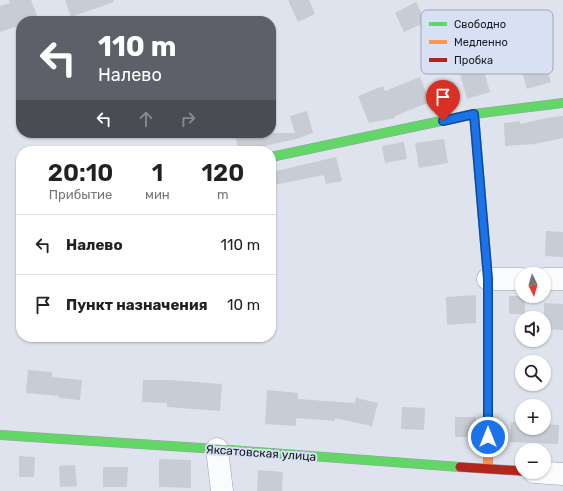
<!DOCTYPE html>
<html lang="ru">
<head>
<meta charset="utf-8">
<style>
  body { margin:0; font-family:Rubik,sans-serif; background:#f2f2f2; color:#202124; height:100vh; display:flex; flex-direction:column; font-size:15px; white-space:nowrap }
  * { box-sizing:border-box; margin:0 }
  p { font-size:13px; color:#757577 }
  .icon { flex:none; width:22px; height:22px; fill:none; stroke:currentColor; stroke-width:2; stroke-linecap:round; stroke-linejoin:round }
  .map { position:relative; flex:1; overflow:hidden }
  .side { position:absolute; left:16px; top:146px; width:260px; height:196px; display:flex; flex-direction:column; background:#fff; border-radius:16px; box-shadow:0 1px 3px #0004 }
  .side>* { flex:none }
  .guide { position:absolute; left:16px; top:16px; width:260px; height:122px; border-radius:16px; box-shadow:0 1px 3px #0004; background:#5d6068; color:#fff; overflow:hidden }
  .needle { width:26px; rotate:175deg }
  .controls { position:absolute; left:515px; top:267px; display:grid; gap:8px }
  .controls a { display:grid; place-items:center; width:36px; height:36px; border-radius:50%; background:#fff; box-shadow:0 1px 3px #0004; font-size:20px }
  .pin { position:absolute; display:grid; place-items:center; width:34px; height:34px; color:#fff; margin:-41px -17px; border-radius:50% 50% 50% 0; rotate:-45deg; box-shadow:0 0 4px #0007 }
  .pin .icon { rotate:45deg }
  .me { position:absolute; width:44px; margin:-22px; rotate:0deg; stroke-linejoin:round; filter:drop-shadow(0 0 3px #0008) }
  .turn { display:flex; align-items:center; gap:14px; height:84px; padding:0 16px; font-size:18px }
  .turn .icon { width:52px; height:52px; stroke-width:2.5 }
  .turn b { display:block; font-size:28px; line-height:34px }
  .lanes { display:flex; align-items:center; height:38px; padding:0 16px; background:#0003; justify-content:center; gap:20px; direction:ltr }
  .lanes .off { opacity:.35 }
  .eta { display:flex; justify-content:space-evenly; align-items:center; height:68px; text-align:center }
  .eta b { font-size:24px; font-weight:600; line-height:28px }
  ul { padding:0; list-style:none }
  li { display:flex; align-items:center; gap:12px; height:60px; padding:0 16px; border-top:1px solid #e0e0e0 }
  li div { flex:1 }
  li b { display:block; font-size:15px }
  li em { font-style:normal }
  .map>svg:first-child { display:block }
  .building { fill:#c8ccd4 }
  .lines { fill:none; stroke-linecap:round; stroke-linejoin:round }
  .street-casing { stroke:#9b9fa7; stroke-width:23 }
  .fast-casing { stroke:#9b9fa7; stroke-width:10 }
  .slow-casing { stroke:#9b9fa7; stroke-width:10 }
  .jam-casing { stroke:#9b9fa7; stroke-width:10 }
  .street { stroke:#fafbfc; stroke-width:22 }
  .fast { stroke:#63d668; stroke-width:9 }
  .slow { stroke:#ff974d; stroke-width:9 }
  .jam { stroke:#b3261e; stroke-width:9 }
  .route-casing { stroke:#114b97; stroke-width:10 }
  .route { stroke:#1a73e8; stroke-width:7 }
  .labels { text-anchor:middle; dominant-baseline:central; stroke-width:4; stroke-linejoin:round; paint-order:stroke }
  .street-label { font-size:12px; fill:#171a21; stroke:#d8e1f3 }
  .key { fill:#d8e1f3; stroke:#9ea5b4; stroke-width:1 }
  .key-label { font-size:11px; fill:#171a21 }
</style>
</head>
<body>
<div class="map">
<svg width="563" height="491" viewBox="0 0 563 491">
  <rect width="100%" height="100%" fill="#dee3ed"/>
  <g class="building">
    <path d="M 9,0 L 31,0 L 38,18 L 28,21 L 21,21 L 21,25 L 0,32 L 0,6 L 10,3 Z"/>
    <path d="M 65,0 L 113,0 L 114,2 L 71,17 Z"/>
    <path d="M 288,0 L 309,0 L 315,14 L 298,22 Z"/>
    <path d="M 416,2 L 426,22 L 404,32 L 395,13 Z"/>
    <path d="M 542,53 L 551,82 L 527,89 L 519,60 Z"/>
    <path d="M 482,64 L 490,92 L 467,99 L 459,70 Z"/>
    <path d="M 420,77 L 430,102 L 395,116 L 395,118 L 369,123 L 358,96 L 383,86 L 385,91 Z"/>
    <path d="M 307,111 L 313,133 L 296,139 L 268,145 L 263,147 L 261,150 L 257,151 L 239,151 L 234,133 L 295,133 L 290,116 Z"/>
    <path d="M 563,116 L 563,138 L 535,144 L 505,146 L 504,123 L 520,121 L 520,124 L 547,118 Z"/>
    <path d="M 444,139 L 448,163 L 419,168 L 415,143 Z"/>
    <path d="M 404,142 L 407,159 L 385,163 L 382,146 Z"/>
    <path d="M 336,157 L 342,181 L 326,184 L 324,175 L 274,185 L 272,172 Z"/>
    <path d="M 546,231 L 563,232 L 563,257 L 545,256 Z"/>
    <path d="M 476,295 L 476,323 L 447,325 L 446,297 Z"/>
    <rect x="509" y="296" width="16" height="18"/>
    <path d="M 544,303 L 563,304 L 563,330 L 544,329 Z"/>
    <path d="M 28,370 L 52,372 L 52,377 L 82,380 L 80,400 L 59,398 L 59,396 L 26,393 Z"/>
    <path d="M 143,380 L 169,380 L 222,384 L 220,411 L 167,407 L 167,403 L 142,402 Z"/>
    <path d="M 267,390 L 298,393 L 298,399 L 355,403 L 356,398 L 378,403 L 372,426 L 335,418 L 335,421 L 296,418 L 296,426 L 265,424 Z"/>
    <path d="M 402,407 L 425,408 L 424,430 L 401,429 Z"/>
    <rect x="455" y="417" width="21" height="20"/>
    <path d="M 511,422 L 522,422 L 522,428 L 544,428 L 544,424 L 559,425 L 558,444 L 510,442 Z"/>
    <path d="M 19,456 L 35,457 L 34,477 L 19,477 Z"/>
    <path d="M 159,459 L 191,460 L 191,488 L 159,487 Z"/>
    <path d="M 75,465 L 77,486 L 60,487 L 59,466 Z"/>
    <path d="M 103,467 L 128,467 L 127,487 L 103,487 Z"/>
    <path d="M 258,470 L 283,472 L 282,491 L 257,491 Z"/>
  </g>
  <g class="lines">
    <defs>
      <g id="street">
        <path d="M 488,279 L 522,279"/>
        <path d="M 544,279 L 563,279"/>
        <path d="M 217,449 L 222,491"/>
        <path d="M 534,472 L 563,474"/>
      </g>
      <g id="fast">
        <path d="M 474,114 L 488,279 L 488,365"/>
        <path d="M 271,157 L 474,114 L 563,103"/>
        <path d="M 0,435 L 217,449 L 460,467"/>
      </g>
      <path id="slow" d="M 488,365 L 488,469"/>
      <path id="jam" d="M 460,467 L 522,471"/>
    </defs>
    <use href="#street" class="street-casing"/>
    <use href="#fast" class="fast-casing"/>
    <use href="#slow" class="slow-casing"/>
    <use href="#jam" class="jam-casing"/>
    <use href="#street" class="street"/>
    <use href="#fast" class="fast"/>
    <use href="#slow" class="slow"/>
    <use href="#jam" class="jam"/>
  </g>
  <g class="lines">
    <defs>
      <path id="route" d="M 443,121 L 474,114 L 488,279 L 488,437"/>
    </defs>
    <use href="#route" class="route-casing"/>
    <use href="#route" class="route"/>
  </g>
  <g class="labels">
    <g class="street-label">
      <text transform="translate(261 453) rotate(4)">Яксатовская улица</text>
    </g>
  </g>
  <rect x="421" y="10" width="132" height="64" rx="6" class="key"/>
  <rect x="429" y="22" width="18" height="4" fill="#63d668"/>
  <rect x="429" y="40" width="18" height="4" fill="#ff974d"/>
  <rect x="429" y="58" width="18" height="4" fill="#b3261e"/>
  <g class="key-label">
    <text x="454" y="28">Свободно</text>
    <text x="454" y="46">Медленно</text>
    <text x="454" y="64">Пробка</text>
  </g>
</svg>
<div class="controls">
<a><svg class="needle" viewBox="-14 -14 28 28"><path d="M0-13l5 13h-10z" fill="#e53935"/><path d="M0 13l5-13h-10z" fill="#757577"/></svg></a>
<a><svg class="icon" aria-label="sound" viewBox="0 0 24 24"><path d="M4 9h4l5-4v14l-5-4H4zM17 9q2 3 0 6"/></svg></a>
<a><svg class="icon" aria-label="search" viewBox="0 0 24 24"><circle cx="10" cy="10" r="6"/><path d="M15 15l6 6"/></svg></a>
<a>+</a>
<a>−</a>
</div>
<div class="pin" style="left:443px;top:121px;background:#d93025"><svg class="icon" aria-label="arrive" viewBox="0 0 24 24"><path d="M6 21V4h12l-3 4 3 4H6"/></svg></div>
<svg class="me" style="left:488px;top:437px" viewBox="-20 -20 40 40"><circle r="17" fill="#1a73e8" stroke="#fff" stroke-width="3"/><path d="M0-11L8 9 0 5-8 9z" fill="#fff"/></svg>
<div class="guide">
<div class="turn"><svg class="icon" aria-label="left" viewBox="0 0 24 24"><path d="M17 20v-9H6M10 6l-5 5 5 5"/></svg><div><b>110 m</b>Налево</div></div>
<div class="lanes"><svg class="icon" aria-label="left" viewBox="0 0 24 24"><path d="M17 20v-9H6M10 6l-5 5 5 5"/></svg><svg class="icon off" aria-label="ahead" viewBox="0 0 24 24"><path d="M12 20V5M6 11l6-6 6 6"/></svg><svg class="icon off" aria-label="right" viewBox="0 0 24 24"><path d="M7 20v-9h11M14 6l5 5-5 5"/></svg></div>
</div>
<section class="side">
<div class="eta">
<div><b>20:10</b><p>Прибытие</p></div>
<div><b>1</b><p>мин</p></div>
<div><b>120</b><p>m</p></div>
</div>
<ul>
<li><svg class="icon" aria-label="left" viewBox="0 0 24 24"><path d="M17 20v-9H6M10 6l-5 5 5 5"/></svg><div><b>Налево</b></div><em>110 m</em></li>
<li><svg class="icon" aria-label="arrive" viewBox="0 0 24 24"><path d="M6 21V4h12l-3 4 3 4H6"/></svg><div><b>Пункт назначения</b></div><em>10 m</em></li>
</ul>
</section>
</div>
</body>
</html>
